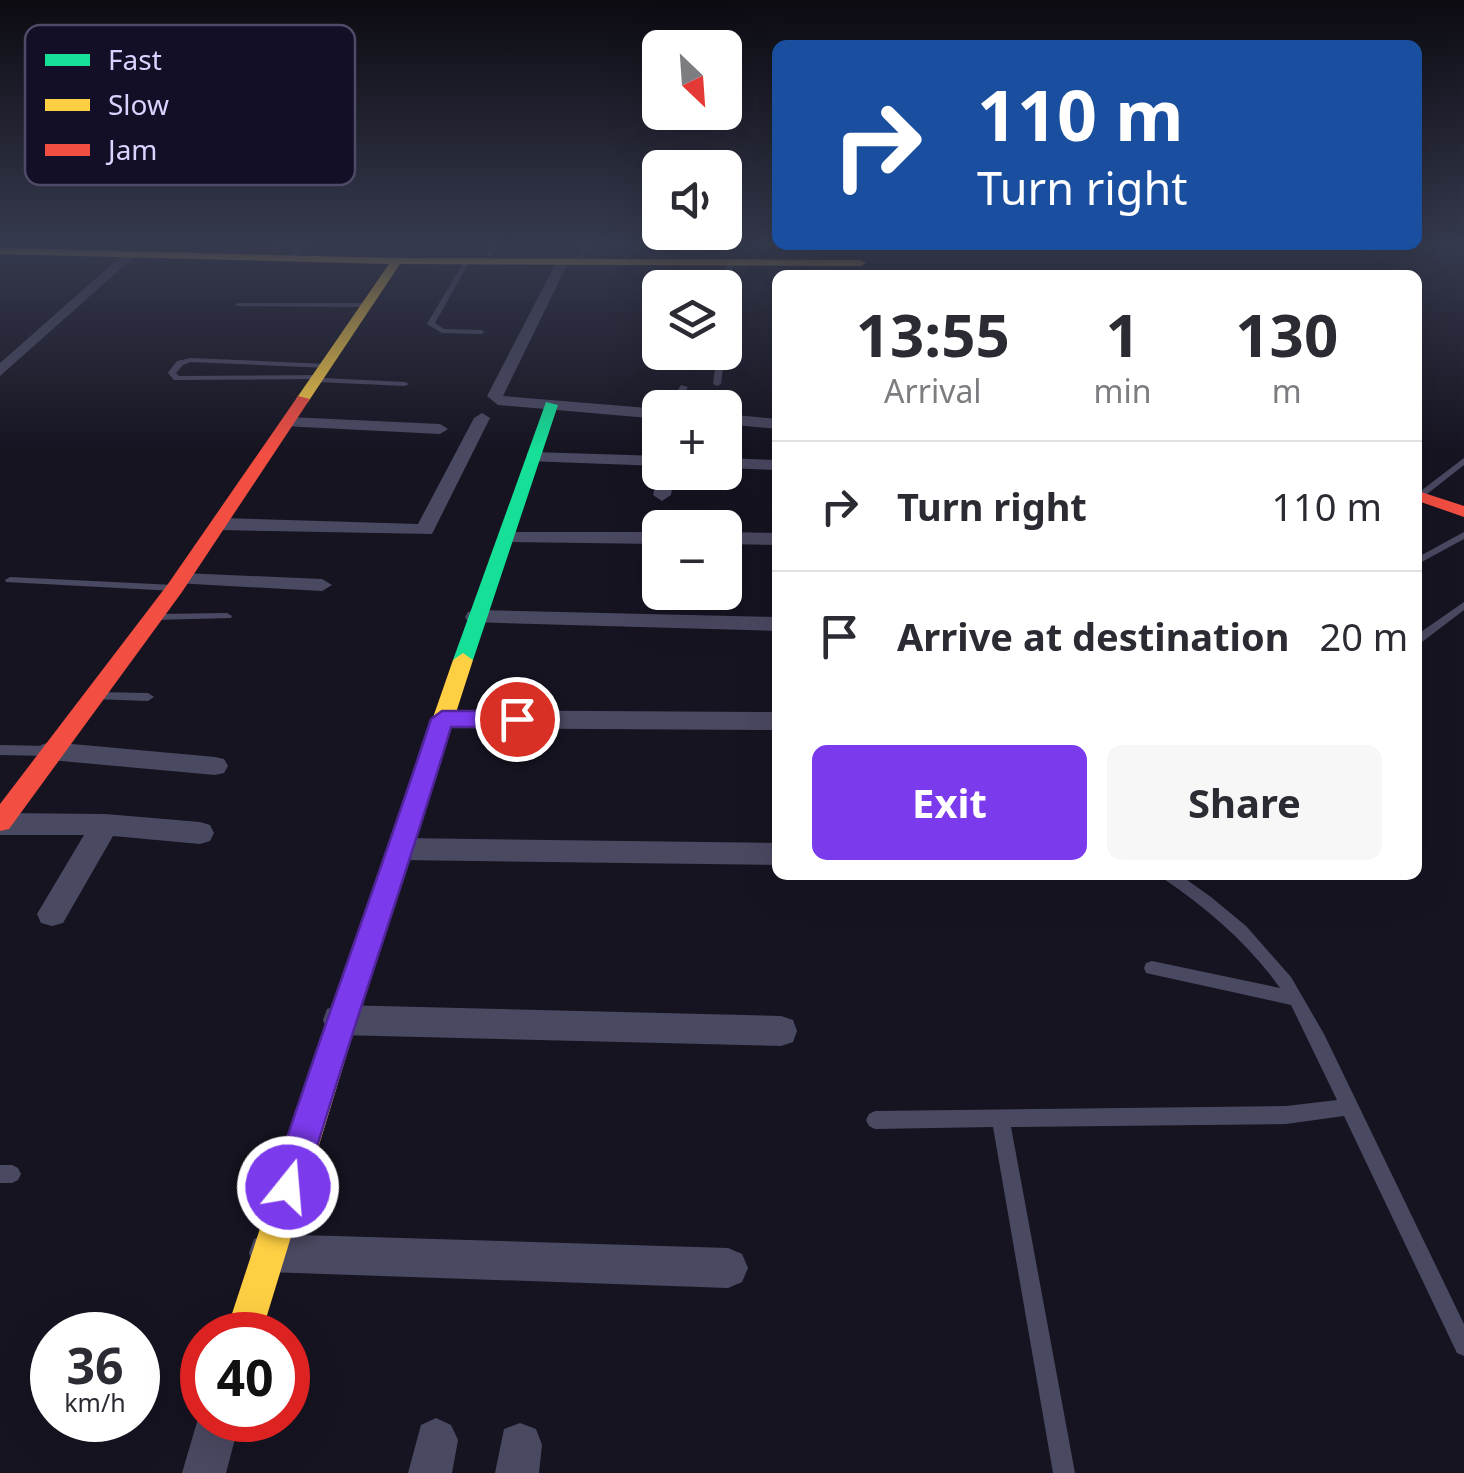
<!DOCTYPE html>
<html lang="en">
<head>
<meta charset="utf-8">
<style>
  body { margin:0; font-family:"Noto Sans",sans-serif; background:#f7f7f7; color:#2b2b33; height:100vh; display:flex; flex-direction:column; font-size:38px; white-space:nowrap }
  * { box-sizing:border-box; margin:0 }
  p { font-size:32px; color:#7c7c81 }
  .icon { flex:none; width:55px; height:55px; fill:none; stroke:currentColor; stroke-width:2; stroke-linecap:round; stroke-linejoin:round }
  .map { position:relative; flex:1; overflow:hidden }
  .sheet { position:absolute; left:772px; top:270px; width:650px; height:610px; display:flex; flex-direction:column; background:#fff; border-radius:15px; box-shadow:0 10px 40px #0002 }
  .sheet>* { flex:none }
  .hud { position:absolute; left:772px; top:40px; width:650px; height:210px; border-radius:15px; box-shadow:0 10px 40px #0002; background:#1a4fa0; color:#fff; overflow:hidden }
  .needle { width:65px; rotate:155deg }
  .fabs { position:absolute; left:642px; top:30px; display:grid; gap:20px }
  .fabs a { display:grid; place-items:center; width:100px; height:100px; border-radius:15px; background:#fff; box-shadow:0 10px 40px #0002; font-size:50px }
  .speed { position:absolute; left:30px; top:1312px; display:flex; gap:20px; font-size:50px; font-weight:700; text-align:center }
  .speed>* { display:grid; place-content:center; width:130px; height:130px; border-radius:50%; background:#fff; box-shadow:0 10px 40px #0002; line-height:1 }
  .speed small { font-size:25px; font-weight:400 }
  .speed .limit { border:15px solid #d22; background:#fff; color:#111 }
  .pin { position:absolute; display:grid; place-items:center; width:85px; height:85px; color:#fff; margin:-42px; border:5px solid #fff; border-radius:50%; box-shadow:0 2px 10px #0007 }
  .me { position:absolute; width:110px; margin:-55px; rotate:17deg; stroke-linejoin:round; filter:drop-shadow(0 0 8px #0008) }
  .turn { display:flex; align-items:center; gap:35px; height:210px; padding:0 40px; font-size:45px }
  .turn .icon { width:130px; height:130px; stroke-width:2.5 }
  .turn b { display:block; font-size:70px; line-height:85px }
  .eta { display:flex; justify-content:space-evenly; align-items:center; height:170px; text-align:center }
  .eta b { font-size:60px; font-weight:700; line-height:70px }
  .action { display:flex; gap:20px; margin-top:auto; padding:20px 40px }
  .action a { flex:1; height:115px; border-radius:15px; background:#7c3aed; color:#fff; font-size:40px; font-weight:700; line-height:115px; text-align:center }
  .action a+a { background:#f7f7f7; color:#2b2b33 }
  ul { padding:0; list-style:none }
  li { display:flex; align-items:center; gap:30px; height:130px; padding:0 40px; border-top:2px solid #e1e1e2 }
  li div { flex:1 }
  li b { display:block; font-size:38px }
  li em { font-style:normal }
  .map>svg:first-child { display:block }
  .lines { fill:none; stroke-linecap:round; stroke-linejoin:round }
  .lane { fill:#4a4962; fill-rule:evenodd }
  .street { fill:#4a4962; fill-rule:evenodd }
  .fast { fill:#16e098; fill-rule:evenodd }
  .slow { fill:#ffcf43; fill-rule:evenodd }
  .jam { fill:#f24e42; fill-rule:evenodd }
  .route { fill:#7c3aed; stroke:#51269a; stroke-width:2.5 }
  .key { fill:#130f26; stroke:#4e4a67; stroke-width:2.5 }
  .key-label { font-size:28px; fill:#d9d4ff }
</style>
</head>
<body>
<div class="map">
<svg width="1464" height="1473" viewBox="0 0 1464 1473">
  <rect width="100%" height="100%" fill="#161421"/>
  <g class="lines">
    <g class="lane">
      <path d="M 276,246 L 322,246 L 304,248 L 293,259 L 290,257 L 297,248 L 278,249 Z"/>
      <path d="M 491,246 L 497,246 L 487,262 L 483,262 Z"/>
      <path d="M 582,246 L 588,246 L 582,262 L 579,264 L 576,262 Z"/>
      <path d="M 1377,246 L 1385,246 L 1360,256 L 1355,255 Z"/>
      <path d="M 467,259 L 470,261 L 435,323 L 444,329 L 481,330 L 485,332 L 481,334 L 442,333 L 427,324 L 464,261 Z"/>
      <path d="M 730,262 L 733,264 L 728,314 L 725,316 L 724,288 L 727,264 Z"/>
      <path d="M 238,303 L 366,303 L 369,305 L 366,307 L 236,306 L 235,305 Z"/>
      <path d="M 717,352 L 725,352 L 721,384 L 717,386 L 713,384 Z"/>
      <path d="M 191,358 L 327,364 L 331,366 L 327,368 L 191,362 L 183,365 L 176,373 L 179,376 L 321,375 L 324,378 L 405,382 L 409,384 L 405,386 L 318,382 L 315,379 L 174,380 L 168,373 L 169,371 L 177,361 Z"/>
      <path d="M 681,385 L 688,387 L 675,408 L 667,408 Z"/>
      <path d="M 1464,458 L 1464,465 L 1422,498 L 1418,498 L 1418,493 Z"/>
      <path d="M 1464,532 L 1464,539 L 1418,564 L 1418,557 Z"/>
      <path d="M 10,577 L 175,585 L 180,588 L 175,591 L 6,582 L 5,580 Z"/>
      <path d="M 1464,602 L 1464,610 L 1422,642 L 1418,642 L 1418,634 Z"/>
      <path d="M 227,613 L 232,616 L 231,618 L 155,620 L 150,617 L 155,614 Z"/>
      <path d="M 96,692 L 148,693 L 154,697 L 148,701 L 92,699 L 90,696 Z"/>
      <path d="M 0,745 L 47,746 L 53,751 L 47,756 L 0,755 Z"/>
      <path d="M 1162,875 L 1180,875 L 1211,897 L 1246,926 L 1291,977 L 1324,1034 L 1464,1324 L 1464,1356 L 1457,1353 L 1344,1116 L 1286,1124 L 1011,1127 L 1075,1473 L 1053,1473 L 993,1127 L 875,1129 L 869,1126 L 866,1120 L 869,1114 L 875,1111 L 1286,1106 L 1337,1100 L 1291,1005 L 1146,973 L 1144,968 L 1146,963 L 1152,961 L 1280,988 C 1249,944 1209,910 1164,879 Z"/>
      <path d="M 0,1165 L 12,1165 L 18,1168 L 21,1174 L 18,1180 L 12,1183 L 0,1183 Z"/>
    </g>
    <g class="street">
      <path d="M 127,251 L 137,254 L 0,376 L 0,363 Z"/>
      <path d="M 563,257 L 569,261 L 503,396 L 660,409 L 660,419 L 498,405 L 487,396 L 557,261 Z"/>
      <path d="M 482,413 L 490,418 L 432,534 L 219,530 L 209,524 L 219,518 L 418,524 L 474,418 Z"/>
      <path d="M 725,414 L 778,419 L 778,429 L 725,424 Z"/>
      <path d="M 289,417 L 440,424 L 448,429 L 440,434 L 283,426 L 283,418 Z"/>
      <path d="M 533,452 L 660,456 L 660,466 L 527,461 L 527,453 Z"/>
      <path d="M 725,458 L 778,460 L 778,470 L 725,468 Z"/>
      <path d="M 660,468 L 660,472 L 675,472 L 671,495 L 662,501 L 653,495 Z"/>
      <path d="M 506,532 L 660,532 L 660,544 L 499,542 L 499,534 Z"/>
      <path d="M 725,532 L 778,533 L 778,545 L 725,544 Z"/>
      <path d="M 182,573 L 322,579 L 332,585 L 322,591 L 175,583 L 172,579 L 175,575 Z"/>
      <path d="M 476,610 L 778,617 L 778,631 L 468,622 L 465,617 L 468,612 Z"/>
      <path d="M 442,710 L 778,712 L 778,730 L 442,728 L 430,719 Z"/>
      <path d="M 50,742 L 215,757 L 224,759 L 228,766 L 224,773 L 215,775 L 50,760 L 41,757 L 37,751 L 41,745 Z"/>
      <path d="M 0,813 L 105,814 L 200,822 L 210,825 L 214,833 L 210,841 L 200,844 L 113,836 L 63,923 L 52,926 L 41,923 L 37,914 L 84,835 L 0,835 Z"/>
      <path d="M 402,838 L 778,843 L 778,865 L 402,860 L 392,857 L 388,849 L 392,841 Z"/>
      <path d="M 339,1005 L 781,1016 L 793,1020 L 797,1031 L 793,1042 L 781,1046 L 339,1035 L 327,1031 L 323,1020 L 327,1009 Z"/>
      <path d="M 268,1234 L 728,1248 L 742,1254 L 748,1268 L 742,1282 L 728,1288 L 268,1272 L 254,1267 L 249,1253 L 254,1239 Z"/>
      <path d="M 202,1405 L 202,1420 L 240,1420 L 226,1473 L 182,1473 Z"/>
      <path d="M 436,1418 L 451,1425 L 458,1440 L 452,1473 L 408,1473 L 421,1425 Z"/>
      <path d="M 520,1423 L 536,1429 L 542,1445 L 539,1473 L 495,1473 L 504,1429 Z"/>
    </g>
    <path class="fast" d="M 546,402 L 558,405 L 473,660 L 463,667 L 456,665 L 453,660 Z"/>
    <g class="slow">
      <path d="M 0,248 L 397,258 L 860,260 L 866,263 L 860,266 L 400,264 L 308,402 L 303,403 L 296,399 L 389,264 L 0,254 Z"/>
      <path d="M 463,653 L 473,660 L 368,985 L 261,1335 L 225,1335 L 340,985 L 453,660 Z"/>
    </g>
    <g class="jam">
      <path d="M 298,396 L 310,399 L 182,592 L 9,829 L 0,831 L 0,804 L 168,584 Z"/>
      <path d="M 1418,491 L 1464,506 L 1464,517 L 1418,501 Z"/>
    </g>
  </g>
  <linearGradient id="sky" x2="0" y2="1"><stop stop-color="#0c0b12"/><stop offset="0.54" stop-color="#363a4e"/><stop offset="1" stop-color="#363a4e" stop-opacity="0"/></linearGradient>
  <rect width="1464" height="452" fill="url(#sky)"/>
  <path class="route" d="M 442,711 L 517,711 L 528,719 L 517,727 L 451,727 C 405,881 350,1032 305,1187 L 300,1199 L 288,1204 L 276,1199 L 271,1187 C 321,1030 380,876 431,719 Z"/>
  <rect x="25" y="25" width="330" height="160" rx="15" class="key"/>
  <rect x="45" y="54" width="45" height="12" fill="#16e098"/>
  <rect x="45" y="99" width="45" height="12" fill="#ffcf43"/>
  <rect x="45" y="144" width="45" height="12" fill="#f24e42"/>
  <g class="key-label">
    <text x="108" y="70">Fast</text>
    <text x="108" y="115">Slow</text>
    <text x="108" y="160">Jam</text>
  </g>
</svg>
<div class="fabs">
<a><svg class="needle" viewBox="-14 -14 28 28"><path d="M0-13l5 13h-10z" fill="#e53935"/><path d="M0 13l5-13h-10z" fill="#7c7c81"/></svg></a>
<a><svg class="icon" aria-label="sound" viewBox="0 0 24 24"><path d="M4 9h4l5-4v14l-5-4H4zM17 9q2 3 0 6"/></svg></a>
<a><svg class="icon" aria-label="layers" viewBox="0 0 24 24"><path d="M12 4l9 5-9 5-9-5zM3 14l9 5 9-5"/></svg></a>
<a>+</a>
<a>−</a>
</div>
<div class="speed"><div>36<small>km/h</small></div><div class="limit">40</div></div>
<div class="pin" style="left:517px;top:719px;background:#d93025"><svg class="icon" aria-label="arrive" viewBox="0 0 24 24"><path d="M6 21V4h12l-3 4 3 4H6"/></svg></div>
<svg class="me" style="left:288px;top:1187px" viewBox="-20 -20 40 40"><circle r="17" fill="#7c3aed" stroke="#fff" stroke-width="3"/><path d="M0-11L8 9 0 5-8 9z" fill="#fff"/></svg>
<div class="hud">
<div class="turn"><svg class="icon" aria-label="right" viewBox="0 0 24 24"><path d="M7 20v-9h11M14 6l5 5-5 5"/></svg><div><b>110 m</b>Turn right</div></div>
</div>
<section class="sheet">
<div class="eta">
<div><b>13:55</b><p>Arrival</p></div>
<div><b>1</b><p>min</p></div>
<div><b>130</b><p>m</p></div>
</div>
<ul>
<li><svg class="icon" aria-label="right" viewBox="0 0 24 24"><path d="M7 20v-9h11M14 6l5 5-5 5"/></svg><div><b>Turn right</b></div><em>110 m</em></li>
<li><svg class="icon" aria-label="arrive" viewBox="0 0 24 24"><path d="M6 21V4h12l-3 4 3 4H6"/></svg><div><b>Arrive at destination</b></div><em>20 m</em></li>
</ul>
<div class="action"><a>Exit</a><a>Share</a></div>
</section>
</div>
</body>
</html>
